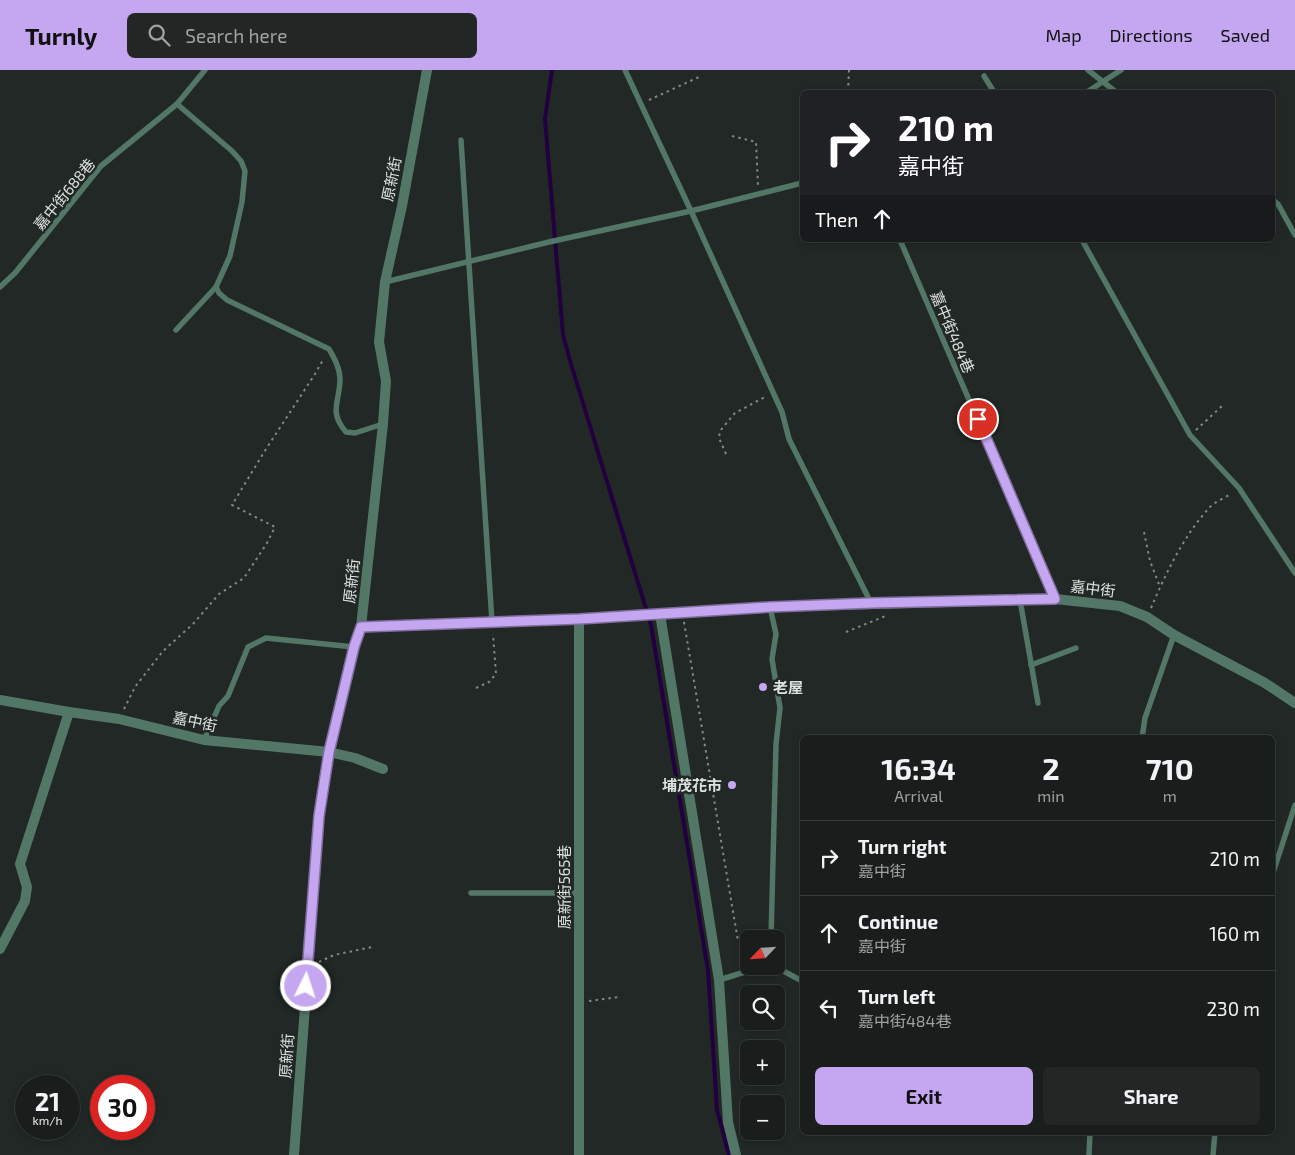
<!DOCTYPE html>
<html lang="en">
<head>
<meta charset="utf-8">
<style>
  body { margin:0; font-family:"Exo 2","Noto Sans TC",sans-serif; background:#222725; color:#f1f3f6; height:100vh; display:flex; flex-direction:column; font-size:19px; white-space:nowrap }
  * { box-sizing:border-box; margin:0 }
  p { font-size:16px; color:#9fa2a3 }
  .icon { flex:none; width:28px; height:28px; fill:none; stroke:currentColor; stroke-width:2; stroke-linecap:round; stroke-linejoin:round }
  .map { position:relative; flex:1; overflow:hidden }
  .panel { position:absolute; left:800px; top:665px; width:475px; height:400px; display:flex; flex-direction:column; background:#191e1c; border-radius:8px; box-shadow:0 2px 8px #0003,0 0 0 1px #373c3b }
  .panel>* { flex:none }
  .hud { position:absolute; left:800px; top:20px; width:475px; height:152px; border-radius:8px; box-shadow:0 2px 8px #0003,0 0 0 1px #373c3b; background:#202124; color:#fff; overflow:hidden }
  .needle { width:32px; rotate:245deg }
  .tools { position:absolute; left:740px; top:860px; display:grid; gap:10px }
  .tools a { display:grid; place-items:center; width:45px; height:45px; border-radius:8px; background:#191e1c; box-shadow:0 2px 8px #0003,0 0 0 1px #373c3b; font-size:25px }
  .speed { position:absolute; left:15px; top:1005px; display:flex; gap:10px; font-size:25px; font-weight:700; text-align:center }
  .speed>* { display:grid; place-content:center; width:65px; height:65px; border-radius:50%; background:#191e1c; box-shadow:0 2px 8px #0003,0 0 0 1px #373c3b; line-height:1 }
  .speed small { font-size:12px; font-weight:400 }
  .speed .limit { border:8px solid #d22; background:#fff; color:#111 }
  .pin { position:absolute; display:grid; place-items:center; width:42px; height:42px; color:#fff; margin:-21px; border:2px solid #fff; border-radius:50%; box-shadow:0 1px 5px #0007 }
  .me { position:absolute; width:55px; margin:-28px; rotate:4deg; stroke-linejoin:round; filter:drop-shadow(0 0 4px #0008) }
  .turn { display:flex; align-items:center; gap:18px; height:105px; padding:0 15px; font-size:22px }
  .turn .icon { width:65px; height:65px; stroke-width:2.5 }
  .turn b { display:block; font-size:35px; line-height:42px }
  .then { display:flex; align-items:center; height:48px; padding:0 15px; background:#0003; gap:10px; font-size:19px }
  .eta { display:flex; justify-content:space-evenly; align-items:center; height:85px; text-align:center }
  .eta b { font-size:30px; font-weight:700; line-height:35px }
  .button { display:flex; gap:10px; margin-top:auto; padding:10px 15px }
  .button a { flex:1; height:58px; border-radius:8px; background:#c5a7f1; color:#111; font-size:20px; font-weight:700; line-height:58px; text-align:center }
  .button a+a { background:#222725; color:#f1f3f6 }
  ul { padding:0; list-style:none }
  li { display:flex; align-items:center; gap:15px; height:75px; padding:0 15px; border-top:1px solid #373c3b }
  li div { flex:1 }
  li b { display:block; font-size:19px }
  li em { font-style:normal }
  header { display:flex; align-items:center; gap:30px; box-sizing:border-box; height:70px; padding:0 25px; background:#c5a7f1; color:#111 }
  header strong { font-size:24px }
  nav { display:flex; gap:28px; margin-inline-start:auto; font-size:18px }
  .search { width:350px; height:45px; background:#222725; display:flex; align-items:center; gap:12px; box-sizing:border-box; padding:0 18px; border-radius:8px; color:#9fa2a3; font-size:19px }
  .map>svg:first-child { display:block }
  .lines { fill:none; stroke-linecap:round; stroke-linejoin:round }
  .stream { stroke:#22003f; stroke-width:4 }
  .path { stroke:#828885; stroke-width:2; stroke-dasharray:2.5 4; stroke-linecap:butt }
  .service { stroke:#537766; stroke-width:5.5 }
  .minor { stroke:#537766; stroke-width:10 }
  .route-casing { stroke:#806d9d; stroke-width:12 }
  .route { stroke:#c5a7f1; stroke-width:9 }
  .poi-dot { fill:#c5a7f1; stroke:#212825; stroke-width:2 }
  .labels { text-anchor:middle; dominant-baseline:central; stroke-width:5; stroke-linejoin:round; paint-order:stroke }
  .street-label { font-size:15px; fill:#dde2df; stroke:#212825 }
  .poi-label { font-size:15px; font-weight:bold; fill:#dde2df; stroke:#212825; text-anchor:start }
</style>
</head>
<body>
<header>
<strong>Turnly</strong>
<div class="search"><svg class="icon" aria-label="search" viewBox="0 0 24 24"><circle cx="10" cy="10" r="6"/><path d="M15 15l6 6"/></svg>Search here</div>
<nav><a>Map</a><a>Directions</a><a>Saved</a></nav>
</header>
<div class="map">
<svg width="1295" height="1085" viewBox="0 0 1295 1085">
  <rect width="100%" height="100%" fill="#212825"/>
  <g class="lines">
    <path class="stream" d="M 552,0 L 545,49 L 563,265 L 571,294 L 651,555 L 708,900 L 717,1040 L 729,1085"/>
    <g class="path">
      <path d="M 848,22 L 849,0"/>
      <path d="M 649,30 L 699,7"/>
      <path d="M 732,66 L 756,72 L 758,115"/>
      <path d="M 1196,360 L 1222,336"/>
      <path d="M 726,384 L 719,368 L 720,361 L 735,343 L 765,327"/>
      <path d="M 1144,462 L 1150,491 L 1160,517"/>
      <path d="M 1151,538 C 1166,503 1183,467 1209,438 C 1214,432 1224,428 1231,424"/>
      <path d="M 684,552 L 738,871 L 749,870"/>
      <path d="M 846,562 L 888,545"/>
      <path d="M 476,618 L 489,612 L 496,604 L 493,564"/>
      <path d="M 124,639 L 135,617 L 163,581 L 193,554 L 219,524 L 244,508 L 267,473 L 275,457 L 232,435 L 266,379 L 315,304 L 324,288"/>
      <path d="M 319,892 L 334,885 L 372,877"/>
      <path d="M 589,931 L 619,927"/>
    </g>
    <g class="service">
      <path d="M 625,0 L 691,141 L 782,342 L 789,369 L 871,533"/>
      <path d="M 1088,0 L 1116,22"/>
      <path d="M 984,6 L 994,22"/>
      <path d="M 1087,22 L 1121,0"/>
      <path d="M 177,34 L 232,81 L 241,91 L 245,101 L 242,132 L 230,186 L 216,217 L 219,223 L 227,230 L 329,279 C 334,288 340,298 340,309 C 340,332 328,341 346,362 L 355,363 L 383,354"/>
      <path d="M 461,70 L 492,552"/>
      <path d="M 1272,129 L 1278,134 L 1295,165"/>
      <path d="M 900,170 L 1055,529"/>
      <path d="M 1082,170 L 1190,365 L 1239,418 L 1295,503"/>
      <path d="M 385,212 L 549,172 L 691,141 L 802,113"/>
      <path d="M 0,217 L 15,203 L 101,96 L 177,34 L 205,0"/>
      <path d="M 176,260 L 216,217"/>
      <path d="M 1020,530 L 1038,633"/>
      <path d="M 770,537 L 776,564 L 772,589 L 780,638 L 776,674 L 771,869"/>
      <path d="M 1031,595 L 1076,578"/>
      <path d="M 1142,668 L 1145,648 L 1174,565"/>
      <path d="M 204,670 L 219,636 L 228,626 L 248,577 L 266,568 L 354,577"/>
      <path d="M 1272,806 L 1295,735"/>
      <path d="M 471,823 L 579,823"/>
      <path d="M 774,896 L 802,911"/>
      <path d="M 719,910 L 764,896"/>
      <path d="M 1089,1085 L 1090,1062"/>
      <path d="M 1213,1085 L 1215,1062"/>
    </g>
    <g class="minor">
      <path d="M 660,544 L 719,910 L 728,1052 L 736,1085"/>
      <path d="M 579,549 L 579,1085"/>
      <path d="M 361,557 L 579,549 L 770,537 L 1055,529 L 1120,536 L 1147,547 L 1174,565 L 1265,613 L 1295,633"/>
      <path d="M 0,630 L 69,642 L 119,649 L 204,670 L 329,682 L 355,688 L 383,699"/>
      <path d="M 0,879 L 25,831 L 27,817 L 20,794 L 69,642"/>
      <path d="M 294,1085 L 319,747 L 329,682 L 354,577 L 361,557 L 383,354 L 386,311 L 379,272 L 385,212 L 402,136 L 427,0"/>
    </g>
  </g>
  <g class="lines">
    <defs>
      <path id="route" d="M 306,916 L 319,746 L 329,682 L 354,577 L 361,557 L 579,549 L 770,537 L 871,533 L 1055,529 L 978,349"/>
    </defs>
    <use href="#route" class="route-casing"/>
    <use href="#route" class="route"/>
  </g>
  <g class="poi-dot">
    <circle cx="763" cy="617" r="5"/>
    <circle cx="732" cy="715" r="5"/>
  </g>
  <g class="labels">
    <g class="street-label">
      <text transform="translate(391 109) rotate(-79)">原新街</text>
      <text transform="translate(64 124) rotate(-51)">嘉中街688巷</text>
      <text transform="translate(953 262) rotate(67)">嘉中街484巷</text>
      <text transform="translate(351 511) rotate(-84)">原新街</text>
      <text transform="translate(1093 518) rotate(7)">嘉中街</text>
      <text transform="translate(195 651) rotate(12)">嘉中街</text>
      <text transform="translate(564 817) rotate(-90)">原新街565巷</text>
      <text transform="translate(286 986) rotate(-86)">原新街</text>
    </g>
    <g class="poi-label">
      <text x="773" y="617">老屋</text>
      <text x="722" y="715" text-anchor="end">埔茂花市</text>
    </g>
  </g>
</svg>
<div class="tools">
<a><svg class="needle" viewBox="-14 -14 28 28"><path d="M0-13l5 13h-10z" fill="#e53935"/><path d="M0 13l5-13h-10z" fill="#9fa2a3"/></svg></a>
<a><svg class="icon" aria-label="search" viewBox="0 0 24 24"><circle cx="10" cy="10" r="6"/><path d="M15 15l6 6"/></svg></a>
<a>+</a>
<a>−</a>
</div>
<div class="speed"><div>21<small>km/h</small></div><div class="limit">30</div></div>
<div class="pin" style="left:978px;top:349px;background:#d93025"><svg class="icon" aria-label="arrive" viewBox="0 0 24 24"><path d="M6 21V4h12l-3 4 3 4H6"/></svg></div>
<svg class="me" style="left:306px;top:916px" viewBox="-20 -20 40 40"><circle r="17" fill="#c5a7f1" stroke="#fff" stroke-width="3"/><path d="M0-11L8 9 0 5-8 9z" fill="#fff"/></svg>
<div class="hud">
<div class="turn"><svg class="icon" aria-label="right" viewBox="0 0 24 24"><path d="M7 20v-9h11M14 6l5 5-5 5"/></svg><div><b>210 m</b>嘉中街</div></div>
<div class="then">Then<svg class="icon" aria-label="ahead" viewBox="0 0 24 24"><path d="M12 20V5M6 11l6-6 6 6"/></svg></div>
</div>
<section class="panel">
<div class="eta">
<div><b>16:34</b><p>Arrival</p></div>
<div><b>2</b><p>min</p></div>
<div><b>710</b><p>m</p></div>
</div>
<ul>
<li><svg class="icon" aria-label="right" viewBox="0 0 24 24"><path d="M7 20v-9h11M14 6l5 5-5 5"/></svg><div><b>Turn right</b><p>嘉中街</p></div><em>210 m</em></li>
<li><svg class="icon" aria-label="ahead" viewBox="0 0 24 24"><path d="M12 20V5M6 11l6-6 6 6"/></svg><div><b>Continue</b><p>嘉中街</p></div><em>160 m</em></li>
<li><svg class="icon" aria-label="left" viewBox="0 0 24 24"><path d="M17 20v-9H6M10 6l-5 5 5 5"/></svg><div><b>Turn left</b><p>嘉中街484巷</p></div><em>230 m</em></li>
</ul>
<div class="button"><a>Exit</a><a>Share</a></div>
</section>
</div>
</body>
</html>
